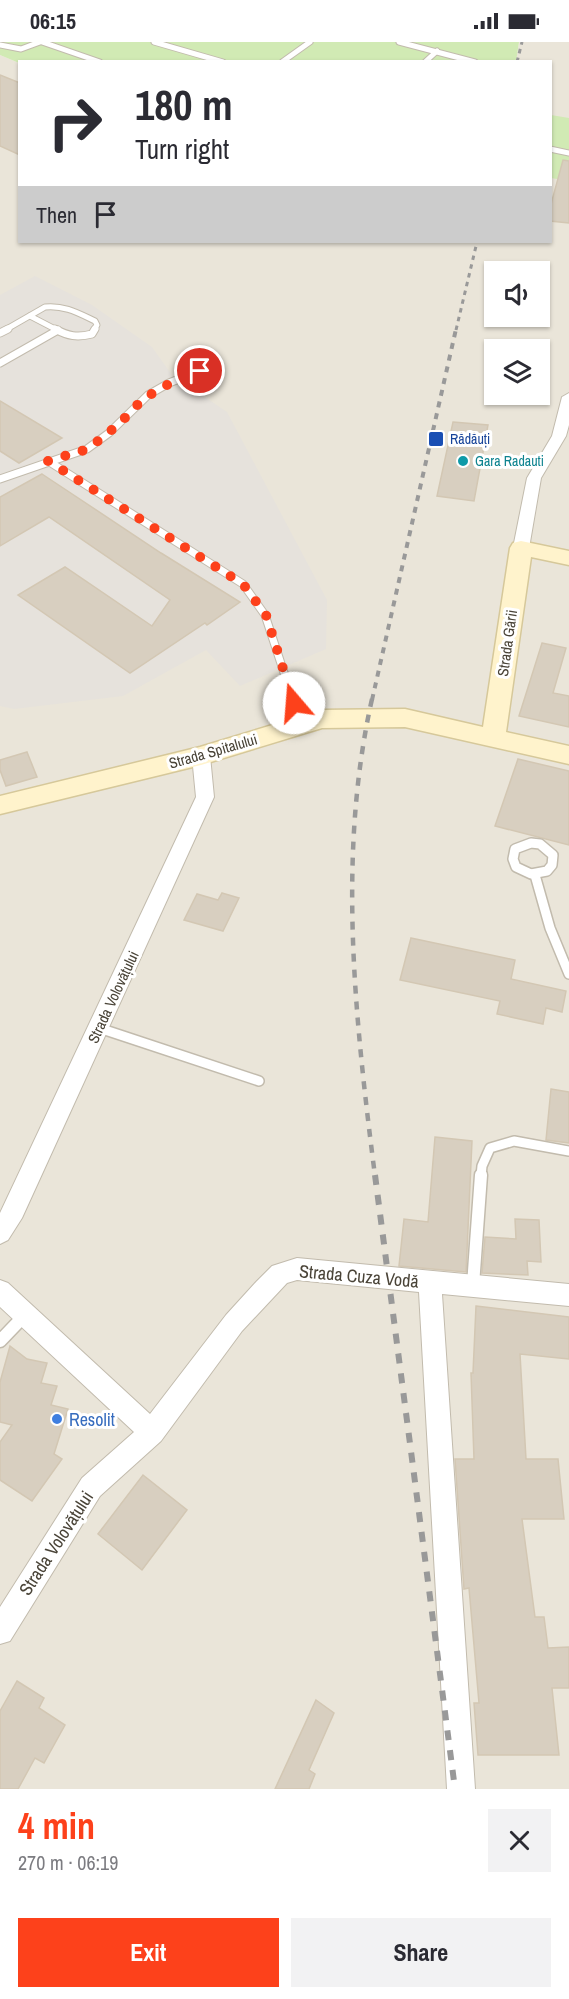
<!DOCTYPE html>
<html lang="en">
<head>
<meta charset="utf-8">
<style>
  body { margin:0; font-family:"Archivo Narrow",sans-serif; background:#f2f2f3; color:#2b2b33; height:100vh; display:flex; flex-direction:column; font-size:22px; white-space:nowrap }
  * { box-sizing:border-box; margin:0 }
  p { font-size:20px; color:#7c7c81 }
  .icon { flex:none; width:33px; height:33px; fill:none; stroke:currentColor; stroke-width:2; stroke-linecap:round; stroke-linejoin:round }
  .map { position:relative; height:1747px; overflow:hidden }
  .drawer { display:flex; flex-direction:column; background:#fff; flex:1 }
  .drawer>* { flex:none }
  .guide { position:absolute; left:18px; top:18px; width:534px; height:183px; border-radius:0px; box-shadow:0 2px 4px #0004; background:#fff; color:#2b2b33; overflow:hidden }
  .controls { position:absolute; left:484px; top:219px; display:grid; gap:12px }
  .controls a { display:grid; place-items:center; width:66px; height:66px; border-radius:0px; background:#fff; box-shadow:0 2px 4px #0004; font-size:30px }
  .pin { position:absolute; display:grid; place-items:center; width:51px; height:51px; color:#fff; margin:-26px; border:3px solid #fff; border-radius:50%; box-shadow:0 2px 6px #0007 }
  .me { position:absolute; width:66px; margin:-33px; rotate:342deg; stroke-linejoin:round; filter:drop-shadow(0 0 4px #0008) }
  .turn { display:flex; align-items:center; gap:21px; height:126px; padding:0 18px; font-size:27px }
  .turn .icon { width:78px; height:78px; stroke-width:2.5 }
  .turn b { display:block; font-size:42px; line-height:51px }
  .then { display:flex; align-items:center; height:57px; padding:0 18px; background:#0003; gap:12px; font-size:22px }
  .round { display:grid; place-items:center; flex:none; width:63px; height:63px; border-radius:0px; background:#f2f2f3 }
  .summary { display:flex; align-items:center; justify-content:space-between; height:102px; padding:0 18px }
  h1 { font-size:36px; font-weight:700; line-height:45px; color:#fd411b }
  .action { display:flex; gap:12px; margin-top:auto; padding:12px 18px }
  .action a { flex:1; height:69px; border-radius:0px; background:#fd411b; color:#fff; font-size:24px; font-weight:700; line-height:69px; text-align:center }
  .action a+a { background:#f2f2f3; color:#2b2b33 }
  .status { display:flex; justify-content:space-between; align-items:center; height:42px; padding:0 30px; background:#fff; direction:ltr }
  .status svg { height:16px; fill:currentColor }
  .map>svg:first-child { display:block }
  .residential { fill:#eae5d9; fill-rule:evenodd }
  .industrial { fill:#e6e2dc }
  .green { fill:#d1eab4 }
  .building { fill:#d8cfc0; stroke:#d3c7b3; stroke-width:1.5 }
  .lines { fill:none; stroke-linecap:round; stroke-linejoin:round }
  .lane-far3-casing { stroke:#c2bbad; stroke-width:7 }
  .lane-far2-casing { stroke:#c2bbad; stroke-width:9 }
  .lane-far1-casing { stroke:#c2bbad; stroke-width:12 }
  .lane-casing { stroke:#c2bbad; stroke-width:15 }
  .street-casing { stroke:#c2bbad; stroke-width:2 }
  .secondary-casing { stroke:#d6c89a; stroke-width:3 }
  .lane-far3 { stroke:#fff; stroke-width:5 }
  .lane-far2 { stroke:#fff; stroke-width:7 }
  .lane-far1 { stroke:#fff; stroke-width:9 }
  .lane { stroke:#fff; stroke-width:12 }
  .street { fill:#fff; fill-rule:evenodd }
  .secondary { fill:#fff3cc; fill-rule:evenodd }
  .rail-far3 { stroke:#999; stroke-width:3; stroke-dasharray:4.5 4.5; stroke-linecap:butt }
  .rail-far2 { stroke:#999; stroke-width:4; stroke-dasharray:6 6; stroke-linecap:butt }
  .rail-far1 { stroke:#999; stroke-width:4.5; stroke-dasharray:8 8; stroke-linecap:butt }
  .rail { stroke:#999; stroke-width:6; stroke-dasharray:10 10; stroke-linecap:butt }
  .route { stroke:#fd411b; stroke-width:10; stroke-dasharray:0 18 }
  .transit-dot { fill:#1a4fb4; stroke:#fff; stroke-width:2 }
  .culture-dot { fill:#0f9aa8; stroke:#fff; stroke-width:2 }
  .shop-dot { fill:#3f7fe0; stroke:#fff; stroke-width:2 }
  .labels { text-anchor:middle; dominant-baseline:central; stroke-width:6; stroke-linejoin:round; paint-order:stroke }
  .far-transit-label { font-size:14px; fill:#164399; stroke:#fff; text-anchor:start }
  .far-culture-label { font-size:14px; fill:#0d838f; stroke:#fff; text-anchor:start }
  .street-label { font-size:15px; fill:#4a4438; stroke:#fff }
  .near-street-label { font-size:18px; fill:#4a4438; stroke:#fff }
  .near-shop-label { font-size:18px; fill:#366cbe; stroke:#fff; text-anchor:start }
</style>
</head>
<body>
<div class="status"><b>06:15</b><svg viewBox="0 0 49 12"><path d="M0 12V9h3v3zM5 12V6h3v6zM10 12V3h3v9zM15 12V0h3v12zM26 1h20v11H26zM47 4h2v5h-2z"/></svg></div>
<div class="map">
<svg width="569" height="1747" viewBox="0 0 569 1747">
  <rect width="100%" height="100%" fill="#f6f3eb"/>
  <path class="residential" d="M 519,0 L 569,0 L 569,1747 L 0,1747 L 0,13 L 19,21 L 20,200 L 550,200 L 550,20 L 516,19 ZM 495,230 L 540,230 L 540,274 L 495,274 ZM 495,308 L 540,308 L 540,352 L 495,352 Z"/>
  <path class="industrial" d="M 35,234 L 92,263 L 152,305 L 172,333 L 227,370 L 327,558 L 326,607 L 240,644 L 206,608 L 123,654 L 14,667 L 0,664 L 0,253 Z"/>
  <g class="green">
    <path d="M 0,0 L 519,0 L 516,20 L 20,20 L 19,21 L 0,13 Z"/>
    <path d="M 551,73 L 569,76 L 569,139 L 551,136 Z"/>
  </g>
  <g class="building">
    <path d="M 0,33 L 20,41 L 20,113 L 0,104 Z"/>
    <path d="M 563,118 L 569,119 L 569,181 L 550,179 L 550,166 Z"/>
    <path d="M 0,359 L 62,396 L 19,421 L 0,409 Z"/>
    <path d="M 453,380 L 488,383 L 474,459 L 437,454 Z"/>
    <path d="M 42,432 L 161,511 L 240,560 L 207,583 L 205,581 L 130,631 L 18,553 L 65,525 L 152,584 L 170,558 L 49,475 L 0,504 L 0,455 Z"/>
    <path d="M 542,601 L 566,606 L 553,651 L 569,654 L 569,685 L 519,674 Z"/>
    <path d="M 27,710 L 37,735 L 6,744 L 0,728 L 0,718 Z"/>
    <path d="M 518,717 L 569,729 L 569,803 L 495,784 Z"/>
    <path d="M 222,851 L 239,856 L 223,889 L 184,878 L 197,852 L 218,858 Z"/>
    <path d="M 411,896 L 515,918 L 511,937 L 566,949 L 562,970 L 546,966 L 543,982 L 497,972 L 500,959 L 400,938 Z"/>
    <path d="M 551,1047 L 569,1050 L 569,1101 L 546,1098 Z"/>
    <path d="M 435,1095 L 472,1099 L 466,1230 L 399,1224 L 404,1177 L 428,1180 Z"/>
    <path d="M 515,1177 L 539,1178 L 541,1220 L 527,1219 L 528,1233 L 482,1231 L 485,1195 L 516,1197 Z"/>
    <path d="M 476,1264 L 569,1275 L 569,1317 L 520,1312 L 526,1417 L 558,1417 L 564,1477 L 522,1477 L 535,1575 L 544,1575 L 548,1606 L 569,1605 L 569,1646 L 552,1646 L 559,1713 L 478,1713 L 474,1661 L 479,1661 L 469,1546 L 464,1547 L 455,1417 L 474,1417 L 471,1331 L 473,1331 Z"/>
    <path d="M 10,1304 L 27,1317 L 47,1321 L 41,1341 L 57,1344 L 51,1363 L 68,1367 L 54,1412 L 62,1417 L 32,1459 L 0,1438 L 0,1400 L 12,1383 L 0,1380 L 0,1340 Z"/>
    <path d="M 143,1433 L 187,1468 L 142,1528 L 98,1492 Z"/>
    <path d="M 17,1639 L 44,1656 L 39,1666 L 65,1683 L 44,1721 L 35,1716 L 18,1747 L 0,1747 L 0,1669 Z"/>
    <path d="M 316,1658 L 334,1671 L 309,1728 L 315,1732 L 309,1747 L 275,1747 Z"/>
  </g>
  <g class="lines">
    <defs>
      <g id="lane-far3">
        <path d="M 42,0 L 100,20"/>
        <path d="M 154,0 L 223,20"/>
        <path d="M 399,0 L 475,20"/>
        <path d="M 0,3 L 21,7 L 40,0"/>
        <path d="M 282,20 L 310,0"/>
        <path d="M 425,20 L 437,9"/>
        <path d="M 550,107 L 569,111"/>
        <path d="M 30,274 L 57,288"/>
        <path d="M 5,288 L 45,265 C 64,263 78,271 95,279 L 97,283 L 94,288"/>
      </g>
      <g id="lane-far2">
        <path d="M 55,287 C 68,294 77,296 92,292 L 95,287"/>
        <path d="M 0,291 L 8,287"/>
        <path d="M 0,321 L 58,288"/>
        <path d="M 48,419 L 243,542 L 265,573 L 293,658"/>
        <path d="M 0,437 L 87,407 L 109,391 L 148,353 L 169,341 L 199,329"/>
      </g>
      <g id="lane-far1">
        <path d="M 292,657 L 301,683"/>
        <path d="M 531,801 L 540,802 L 553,813 L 552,823 L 547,829 L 531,832 L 516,825 L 513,817 L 515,807 Z"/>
        <path d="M 535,833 L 550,886 L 569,932"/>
        <path d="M 99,986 L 259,1039"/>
        <path d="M 481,1134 L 482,1124 L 490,1106 L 514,1099 L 569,1109"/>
      </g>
      <g id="lane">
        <path d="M 473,1243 L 481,1133"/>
        <path d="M 0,1299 L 24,1274"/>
      </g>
      <g id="street">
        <path d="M 569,351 L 569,383 L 566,394 L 541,436 L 529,506 L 527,510 L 515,510 L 513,506 L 527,436 L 552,394 L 562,355 Z"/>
        <path d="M 201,708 L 207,709 L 210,714 L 214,755 L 22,1176 L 8,1198 L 0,1202 L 0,1171 L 196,755 L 192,714 L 195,709 Z"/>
        <path d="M 297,1216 L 569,1242 L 569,1264 L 442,1252 L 475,1747 L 447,1747 L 419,1250 L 297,1238 L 287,1241 L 242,1289 L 161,1399 L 100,1454 L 10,1599 L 0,1602 L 0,1565 L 82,1436 L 134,1390 L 0,1265 L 0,1238 L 8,1241 L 150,1372 L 226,1273 L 257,1239 L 272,1224 Z"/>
      </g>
      <path id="secondary" d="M 521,499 L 569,509 L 569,523 L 531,515 L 506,690 L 569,704 L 569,722 L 405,685 L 322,686 L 201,723 L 0,772 L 0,754 L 200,705 L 322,668 L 405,667 L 483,685 L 510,506 L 513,501 Z"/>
    </defs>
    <use href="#lane-far3" class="lane-far3-casing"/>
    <use href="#lane-far2" class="lane-far2-casing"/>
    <use href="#lane-far1" class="lane-far1-casing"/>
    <use href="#lane" class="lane-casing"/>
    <use href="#street" class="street-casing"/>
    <use href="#secondary" class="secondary-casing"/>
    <use href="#lane-far3" class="lane-far3"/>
    <use href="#lane-far2" class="lane-far2"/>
    <use href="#lane-far1" class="lane-far1"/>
    <use href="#lane" class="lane"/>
    <use href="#street" class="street"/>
    <use href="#secondary" class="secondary"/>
    <g class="rail-far3">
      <path d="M 517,20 L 522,0"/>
      <path d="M 456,288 L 477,200"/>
    </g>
    <path class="rail-far2" d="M 372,658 L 456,287"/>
    <path class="rail-far1" d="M 372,657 C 337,813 355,977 375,1134"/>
    <path class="rail" d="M 375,1133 L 455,1747"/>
  </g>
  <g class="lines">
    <path class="route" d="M 200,329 L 181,335 L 143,357 L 119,382 L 88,407 L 48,419 L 243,542 L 266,573 L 294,661"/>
  </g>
  <rect class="transit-dot" x="428" y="389" width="16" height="16" rx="3"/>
  <circle class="culture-dot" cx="463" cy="419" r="6"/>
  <circle class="shop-dot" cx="57" cy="1377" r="6"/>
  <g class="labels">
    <g class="far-transit-label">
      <text x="450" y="397">Rădăuți</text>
    </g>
    <g class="far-culture-label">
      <text x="475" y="419">Gara Radauti</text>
    </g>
    <g class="street-label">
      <text transform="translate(507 601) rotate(-82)">Strada Gării</text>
      <text transform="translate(213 709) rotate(-16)">Strada Spitalului</text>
      <text transform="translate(113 955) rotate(-65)">Strada Volovățului</text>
    </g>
    <g class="near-street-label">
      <text transform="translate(359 1234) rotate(5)">Strada Cuza Vodă</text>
      <text transform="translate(56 1501) rotate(-57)">Strada Volovățului</text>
    </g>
    <g class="near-shop-label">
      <text x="69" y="1377">Resolit</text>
    </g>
  </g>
</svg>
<div class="controls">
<a><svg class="icon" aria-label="sound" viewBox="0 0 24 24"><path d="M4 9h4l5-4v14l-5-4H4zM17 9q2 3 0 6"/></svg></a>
<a><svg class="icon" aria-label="layers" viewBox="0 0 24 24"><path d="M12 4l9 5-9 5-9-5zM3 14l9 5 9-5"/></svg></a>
</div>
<div class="pin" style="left:200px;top:329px;background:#d93025"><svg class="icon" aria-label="arrive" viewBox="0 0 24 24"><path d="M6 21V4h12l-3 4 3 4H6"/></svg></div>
<svg class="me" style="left:294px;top:661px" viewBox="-20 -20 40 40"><circle r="19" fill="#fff"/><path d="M0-13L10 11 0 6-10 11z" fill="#fd411b"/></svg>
<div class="guide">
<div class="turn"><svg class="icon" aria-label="right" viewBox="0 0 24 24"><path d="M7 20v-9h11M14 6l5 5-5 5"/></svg><div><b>180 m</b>Turn right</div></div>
<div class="then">Then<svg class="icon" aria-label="arrive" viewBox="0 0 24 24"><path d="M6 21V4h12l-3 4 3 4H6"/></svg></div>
</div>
</div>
<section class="drawer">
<div class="summary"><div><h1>4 min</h1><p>270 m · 06:19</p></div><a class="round"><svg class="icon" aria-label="close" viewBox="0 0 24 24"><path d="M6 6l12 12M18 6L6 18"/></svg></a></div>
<div class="action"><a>Exit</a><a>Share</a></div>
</section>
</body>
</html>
